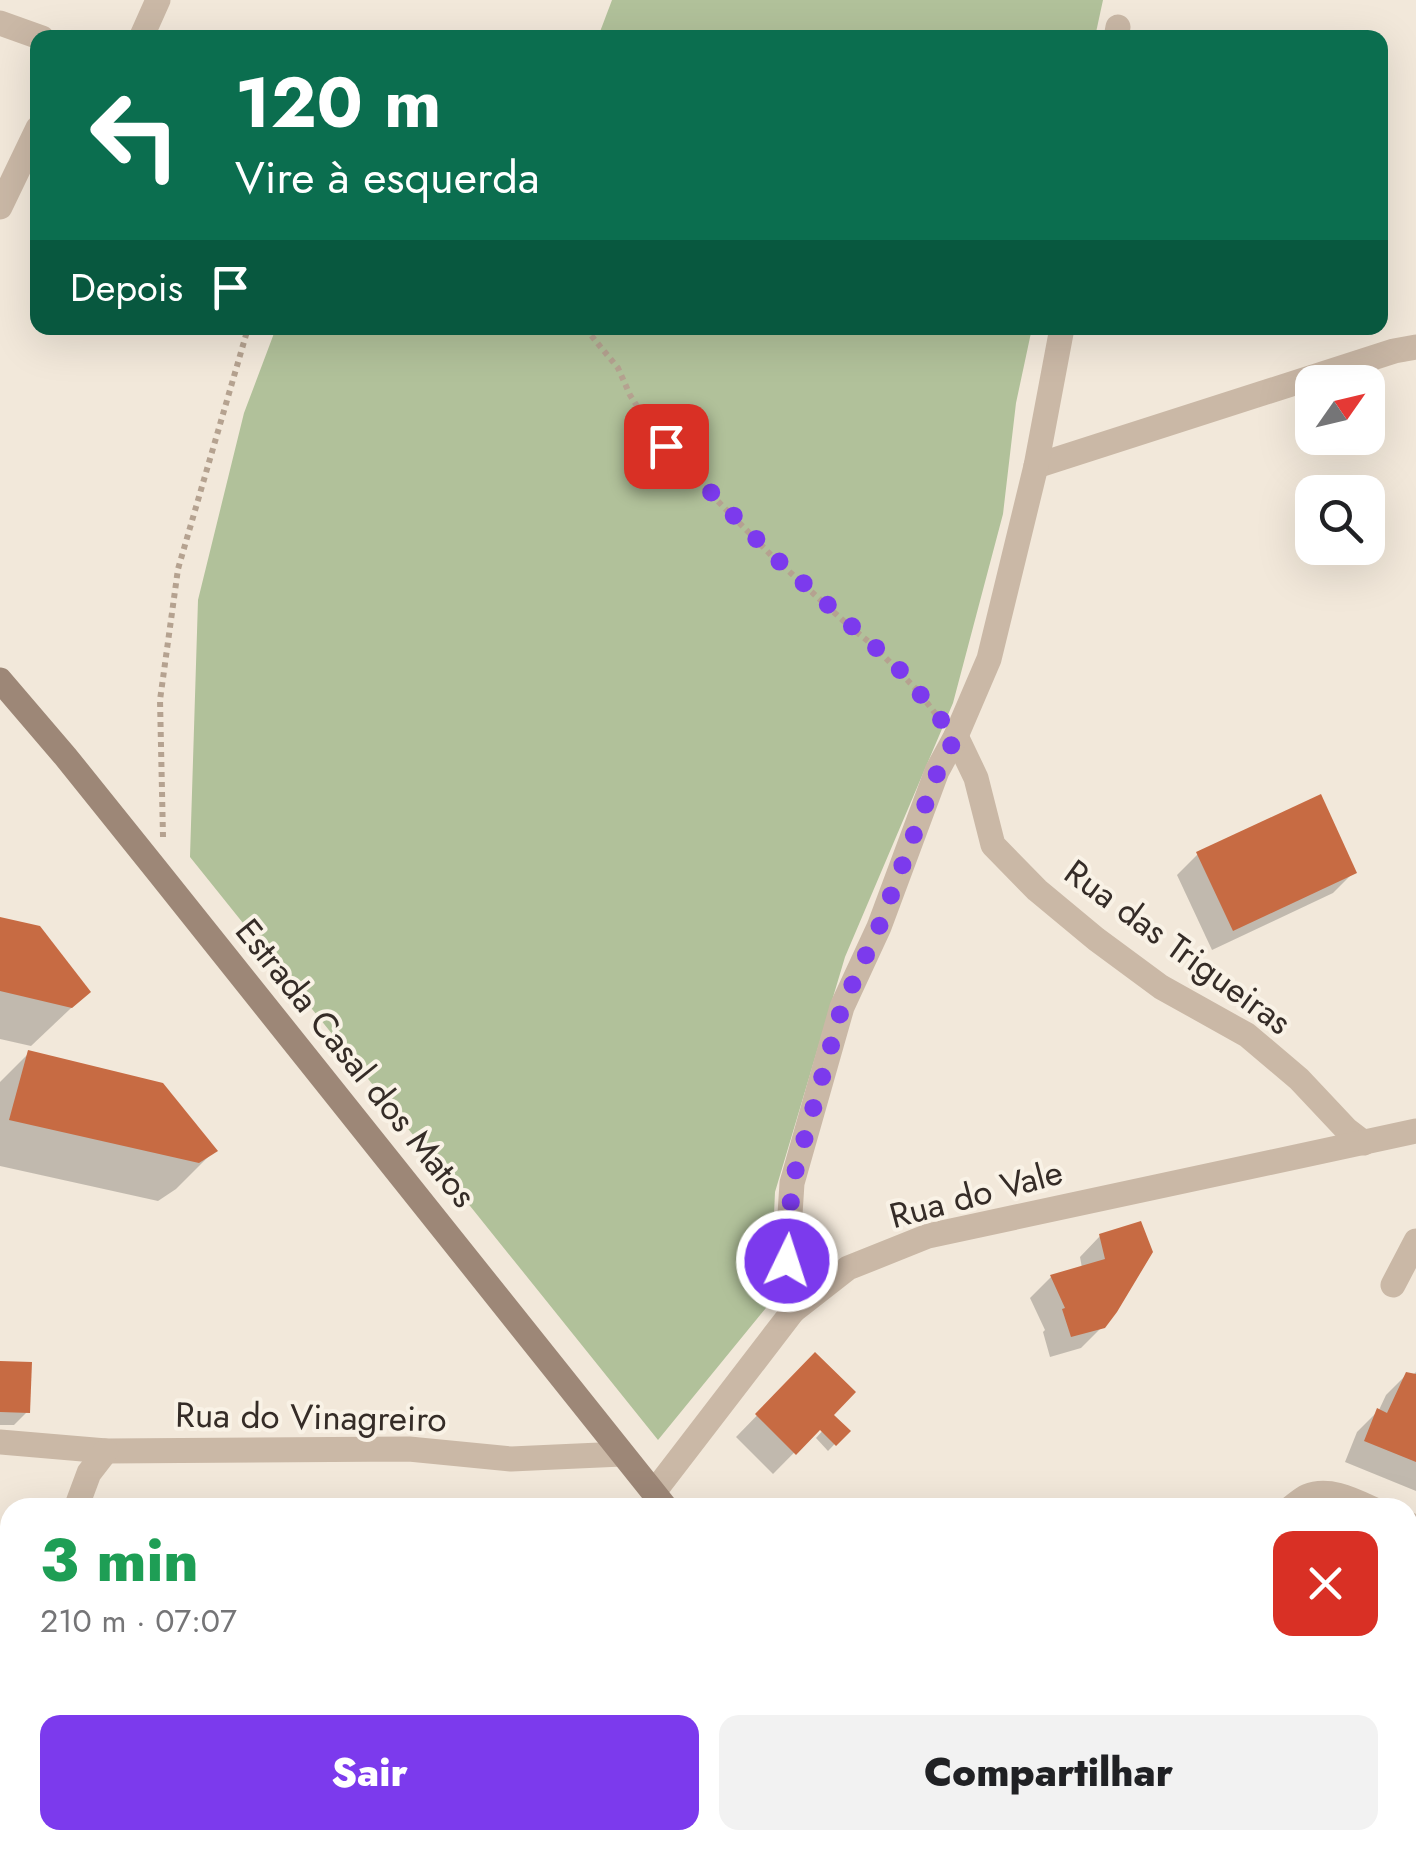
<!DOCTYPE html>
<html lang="pt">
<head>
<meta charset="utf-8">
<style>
  body { margin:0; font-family:Jost,sans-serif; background:#f2f2f2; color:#202124; height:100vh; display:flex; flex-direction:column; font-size:38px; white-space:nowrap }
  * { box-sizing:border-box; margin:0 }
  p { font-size:32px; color:#757577 }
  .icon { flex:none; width:55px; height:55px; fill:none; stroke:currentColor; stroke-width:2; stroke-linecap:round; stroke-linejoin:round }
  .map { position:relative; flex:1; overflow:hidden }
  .sheet { position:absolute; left:0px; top:1498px; width:1418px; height:352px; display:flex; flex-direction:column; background:#fff; border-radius:30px 30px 0 0; box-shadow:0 10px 40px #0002 }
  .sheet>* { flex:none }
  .hud { position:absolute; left:30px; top:30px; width:1358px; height:305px; border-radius:20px; box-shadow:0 10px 40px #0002; background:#0b6e4f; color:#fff; overflow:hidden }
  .needle { width:65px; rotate:56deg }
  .controls { position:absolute; left:1295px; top:365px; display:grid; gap:20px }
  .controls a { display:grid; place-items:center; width:90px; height:90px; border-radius:20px; background:#fff; box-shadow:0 10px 40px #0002; font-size:50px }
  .pin { position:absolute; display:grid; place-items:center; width:85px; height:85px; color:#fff; margin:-42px; border-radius:20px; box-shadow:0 5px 15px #0006 }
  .me { position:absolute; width:110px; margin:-55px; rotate:4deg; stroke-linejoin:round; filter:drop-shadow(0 0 8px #0008) }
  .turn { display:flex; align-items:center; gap:35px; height:210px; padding:0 40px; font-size:45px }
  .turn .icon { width:130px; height:130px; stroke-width:2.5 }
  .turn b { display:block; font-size:70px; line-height:85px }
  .then { display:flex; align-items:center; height:95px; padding:0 40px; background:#0003; gap:20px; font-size:38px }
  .round { display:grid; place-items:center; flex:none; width:105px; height:105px; border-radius:20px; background:#f2f2f2 }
  .headline { display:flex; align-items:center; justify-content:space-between; height:170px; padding:0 40px }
  h1 { font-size:60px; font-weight:800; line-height:75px; color:#1e9e55 }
  .cta { display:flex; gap:20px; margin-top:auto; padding:20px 40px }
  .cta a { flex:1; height:115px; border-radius:20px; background:#7c3aed; color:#fff; font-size:40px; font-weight:800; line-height:115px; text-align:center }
  .cta a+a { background:#f2f2f2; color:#202124 }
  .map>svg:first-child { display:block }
  .green { fill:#b1c19a }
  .shadow { fill:#0003 }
  .building { fill:#c76b43 }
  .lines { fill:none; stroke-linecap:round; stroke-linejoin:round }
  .path { stroke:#b5a290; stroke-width:6; stroke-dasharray:5 5; stroke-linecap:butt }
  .lane { stroke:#cab8a6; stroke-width:18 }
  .street { stroke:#cab8a6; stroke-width:25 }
  .secondary { stroke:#9d8777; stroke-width:25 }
  .route { stroke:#7c3aed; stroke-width:18; stroke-dasharray:0 32.4 }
  .labels { text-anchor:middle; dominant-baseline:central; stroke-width:8; stroke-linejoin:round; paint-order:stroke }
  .street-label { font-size:35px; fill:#352c27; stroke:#f9f2e6 }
</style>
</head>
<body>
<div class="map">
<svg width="1416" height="1849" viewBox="0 0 1416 1849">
  <rect width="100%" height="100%" fill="#f2e8da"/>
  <g class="green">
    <path d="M 612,0 L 1103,0 L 1095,37 L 598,37 Z"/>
    <path d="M 276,328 L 1032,328 L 1016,403 L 1003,514 L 953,703 L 845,957 L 775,1192 L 770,1303 L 658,1440 L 190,857 L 198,600 L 244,413 Z"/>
  </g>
  <g class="shadow">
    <path d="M 1198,854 L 1354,872 L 1333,893 L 1212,950 L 1177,875 Z"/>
    <path d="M 0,920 L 88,992 L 31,1046 L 0,1039 Z"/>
    <path d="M 29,1053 L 215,1150 L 176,1189 L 158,1201 L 0,1166 L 0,1082 Z"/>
    <path d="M 1140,1224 L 1103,1326 L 1081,1348 L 1050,1357 L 1043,1332 L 1045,1330 L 1030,1298 L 1051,1277 L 1082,1268 L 1080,1257 L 1100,1236 Z"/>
    <path d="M 815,1356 L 853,1393 L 773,1474 L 736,1437 Z"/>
    <path d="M 0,1363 L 27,1412 L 14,1425 L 0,1425 Z"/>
    <path d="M 1416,1372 L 1416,1491 L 1345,1462 L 1357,1432 L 1379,1410 L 1386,1395 L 1407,1374 L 1412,1376 Z"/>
    <path d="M 834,1418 L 847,1431 L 828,1451 L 816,1438 Z"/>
    <path d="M 177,1501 L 199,1508 L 171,1508 Z"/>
    <path d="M 1416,1561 L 1416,1628 L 1408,1648 L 1408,1571 L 1411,1572 Z"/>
    <path d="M 10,1808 L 10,1831 L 3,1829 Z"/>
    <path d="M 1412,1839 L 1416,1842 L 1416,1849 L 1403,1849 Z"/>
    <path d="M 0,1840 L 24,1848 L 26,1840 L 102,1840 L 95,1849 L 0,1849 Z"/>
    <path d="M 210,1840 L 312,1840 L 309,1849 L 207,1849 Z"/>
    <path d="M 1054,1840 L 1089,1840 L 1082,1849 L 1053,1849 L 1057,1843 Z"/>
  </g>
  <g class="building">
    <path d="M 1321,794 L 1357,873 L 1233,931 L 1196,852 Z"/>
    <path d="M 0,917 L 40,926 L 91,992 L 72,1008 L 0,991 Z"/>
    <path d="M 28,1050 L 163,1083 L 218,1151 L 199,1163 L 9,1120 Z"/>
    <path d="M 1141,1221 L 1153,1252 L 1117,1312 L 1105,1328 L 1071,1337 L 1062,1309 L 1065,1308 L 1050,1275 L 1105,1259 L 1099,1234 Z"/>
    <path d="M 815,1352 L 856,1392 L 834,1415 L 851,1431 L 836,1446 L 820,1430 L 796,1455 L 755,1414 Z"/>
    <path d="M 0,1361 L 32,1362 L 30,1413 L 0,1412 Z"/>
    <path d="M 1406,1372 L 1416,1374 L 1416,1462 L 1364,1441 L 1377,1408 L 1387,1413 Z"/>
    <path d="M 1408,1568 L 1416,1571 L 1416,1635 L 1408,1655 Z"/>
    <path d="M 0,1838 L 31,1848 L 34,1840 L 90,1840 L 87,1849 L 0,1849 Z"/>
    <path d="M 222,1840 L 314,1840 L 311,1849 L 219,1849 Z"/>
    <path d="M 686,1840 L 780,1840 L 771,1849 L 677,1849 Z"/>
  </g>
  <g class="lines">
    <g class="path">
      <path d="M 585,328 L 618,368 L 630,395 L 647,422 L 689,472 L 771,555 L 848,625 L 874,646 L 918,691 L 938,717"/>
      <path d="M 163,837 L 160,700 L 178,569 L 248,328"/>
    </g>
    <g class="lane">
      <path d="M 1285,1508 C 1292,1503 1299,1496 1306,1493 C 1330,1483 1357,1498 1379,1508"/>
      <path d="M 1408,1520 L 1416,1524"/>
    </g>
    <g class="street">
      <path d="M 0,23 L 42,38"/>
      <path d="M 141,38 L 158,0"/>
      <path d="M 1116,38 L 1118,27"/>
      <path d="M 0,207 L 38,128"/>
      <path d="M 1036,466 L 1394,351 L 1416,347"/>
      <path d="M 956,736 L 976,778 L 993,845 L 1037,890 L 1096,939 L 1161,987 L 1247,1035 L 1299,1079 L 1347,1130 L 1364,1143"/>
      <path d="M 1393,1285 L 1416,1241"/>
      <path d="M 793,1311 L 787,1261 L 792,1183 L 842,1007 L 879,927 L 937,771 L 956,736 L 989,659 L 1036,466 L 1062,328"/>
      <path d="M 0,1442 L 106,1451 L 409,1449 L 511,1459 L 622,1454"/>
      <path d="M 654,1492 L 793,1311 L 848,1268 L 928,1236 L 1416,1131"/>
      <path d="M 76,1508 L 89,1473 L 106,1451"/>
      <path d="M 0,1711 L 10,1683"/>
      <path d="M 492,1840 L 517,1849"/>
      <path d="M 170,1849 L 173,1840"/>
      <path d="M 551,1849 L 555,1840"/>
    </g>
    <g class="secondary">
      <path d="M 0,680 L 65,756 L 159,873 L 666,1508"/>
      <path d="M 939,1840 L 947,1849"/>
    </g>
  </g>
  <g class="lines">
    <path class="route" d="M 666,446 L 771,554 L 874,646 L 902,672 L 918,691 L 931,709 L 956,736 L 938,771 L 879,927 L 842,1007 L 792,1183 L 787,1261"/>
  </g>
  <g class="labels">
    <g class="street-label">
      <text transform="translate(1178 947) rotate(36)">Rua das Trigueiras</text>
      <text transform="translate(356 1063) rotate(51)">Estrada Casal dos Matos</text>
      <text transform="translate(976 1194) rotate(-15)">Rua do Vale</text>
      <text transform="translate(311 1417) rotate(1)">Rua do Vinagreiro</text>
    </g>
  </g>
</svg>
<div class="controls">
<a><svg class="needle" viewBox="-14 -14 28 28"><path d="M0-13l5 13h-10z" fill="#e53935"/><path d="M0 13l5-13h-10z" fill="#757577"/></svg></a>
<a><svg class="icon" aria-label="search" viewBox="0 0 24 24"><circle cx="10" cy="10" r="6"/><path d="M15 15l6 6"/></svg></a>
</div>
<div class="pin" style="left:666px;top:446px;background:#d93025"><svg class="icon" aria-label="arrive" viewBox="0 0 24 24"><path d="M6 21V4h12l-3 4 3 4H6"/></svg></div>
<svg class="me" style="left:787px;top:1261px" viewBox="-20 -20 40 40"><circle r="17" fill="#7c3aed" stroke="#fff" stroke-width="3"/><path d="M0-11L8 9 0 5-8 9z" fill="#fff"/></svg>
<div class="hud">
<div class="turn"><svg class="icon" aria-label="left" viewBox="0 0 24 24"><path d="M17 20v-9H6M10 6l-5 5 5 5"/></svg><div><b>120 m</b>Vire à esquerda</div></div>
<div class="then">Depois<svg class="icon" aria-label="arrive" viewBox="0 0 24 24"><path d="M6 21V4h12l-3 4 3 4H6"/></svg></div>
</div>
<section class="sheet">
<div class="headline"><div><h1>3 min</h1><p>210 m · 07:07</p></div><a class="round" style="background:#d93025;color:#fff"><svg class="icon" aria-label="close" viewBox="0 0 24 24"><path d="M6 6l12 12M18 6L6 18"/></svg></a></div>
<div class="cta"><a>Sair</a><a>Compartilhar</a></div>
</section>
</div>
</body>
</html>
